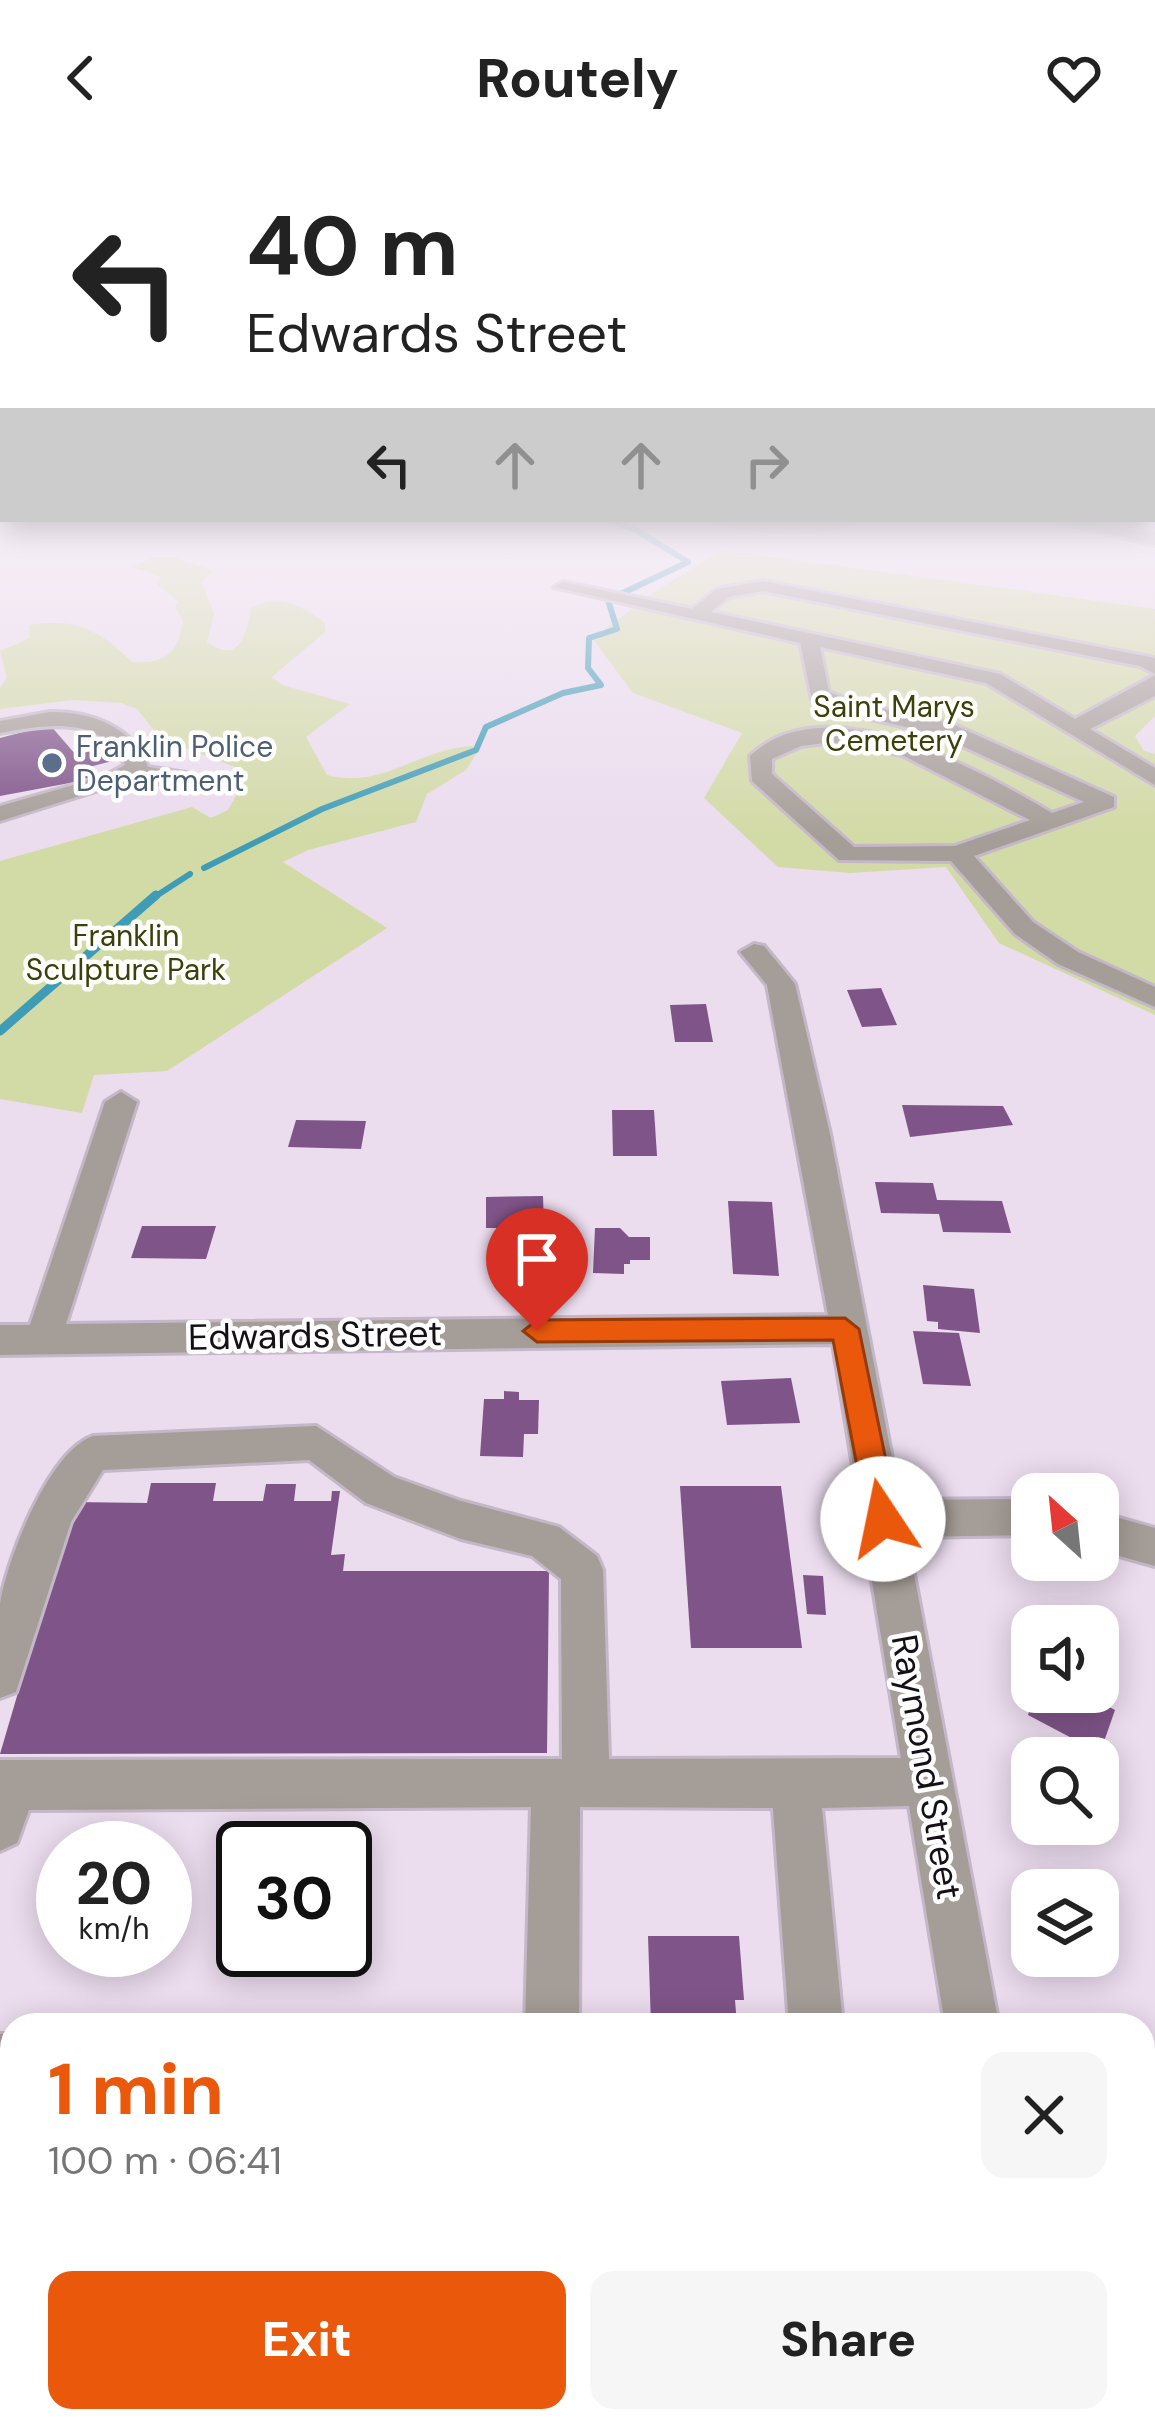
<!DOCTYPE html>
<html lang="en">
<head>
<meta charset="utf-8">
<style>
  body { margin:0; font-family:"DM Sans",sans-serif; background:#f6f6f6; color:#222; height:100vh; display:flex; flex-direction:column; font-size:45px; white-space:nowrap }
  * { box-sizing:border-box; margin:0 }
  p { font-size:39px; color:#767676 }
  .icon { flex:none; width:66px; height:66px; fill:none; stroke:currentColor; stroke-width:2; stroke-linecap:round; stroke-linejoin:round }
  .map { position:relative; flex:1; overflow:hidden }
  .sheet { position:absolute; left:0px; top:1857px; width:1155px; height:420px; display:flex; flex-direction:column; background:#fff; border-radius:36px 36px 0 0; box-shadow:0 6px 30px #0003 }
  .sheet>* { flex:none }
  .guide { position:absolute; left:0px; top:0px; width:1155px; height:366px; box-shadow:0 6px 30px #0003; background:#fff; color:#222; overflow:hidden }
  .needle { width:78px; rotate:333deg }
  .fabs { position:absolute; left:1011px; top:1317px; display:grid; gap:24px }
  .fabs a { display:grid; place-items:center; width:108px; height:108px; border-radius:24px; background:#fff; box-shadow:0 6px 30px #0003; font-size:60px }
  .speed { position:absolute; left:36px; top:1665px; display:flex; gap:24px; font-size:60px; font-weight:700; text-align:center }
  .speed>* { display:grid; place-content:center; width:156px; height:156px; border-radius:50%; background:#fff; box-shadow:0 6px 30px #0003; line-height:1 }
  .speed small { font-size:30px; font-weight:400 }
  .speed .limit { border:6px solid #111; border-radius:18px; background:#fff; color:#111 }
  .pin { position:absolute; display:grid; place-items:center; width:102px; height:102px; color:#fff; margin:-123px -51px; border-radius:50% 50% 50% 0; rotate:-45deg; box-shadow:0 0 12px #0007 }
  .pin .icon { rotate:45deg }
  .me { position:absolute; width:132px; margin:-66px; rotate:349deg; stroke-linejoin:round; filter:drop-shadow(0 0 9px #0008) }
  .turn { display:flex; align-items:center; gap:42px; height:252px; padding:0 48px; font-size:54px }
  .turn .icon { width:156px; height:156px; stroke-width:2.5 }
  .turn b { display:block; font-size:84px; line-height:102px }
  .lanes { display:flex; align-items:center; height:114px; padding:0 48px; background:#0003; justify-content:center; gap:60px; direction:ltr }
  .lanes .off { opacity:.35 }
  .round { display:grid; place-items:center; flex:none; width:126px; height:126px; border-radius:24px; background:#f6f6f6 }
  .head { display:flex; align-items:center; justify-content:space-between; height:204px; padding:0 48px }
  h1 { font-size:72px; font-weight:800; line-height:90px; color:#ea580c }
  .action { display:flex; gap:24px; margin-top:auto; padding:24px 48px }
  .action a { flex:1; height:138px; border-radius:24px; background:#ea580c; color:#fff; font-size:48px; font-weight:800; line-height:138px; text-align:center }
  .action a+a { background:#f6f6f6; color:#222 }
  header { display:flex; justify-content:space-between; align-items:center; height:156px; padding:0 48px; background:#fff; font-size:54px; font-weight:800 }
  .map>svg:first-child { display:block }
  .green { fill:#d2daa5 }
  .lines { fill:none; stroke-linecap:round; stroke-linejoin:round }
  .stream-far1 { stroke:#3e9cb7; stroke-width:6 }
  .stream { stroke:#3e9cb7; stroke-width:9 }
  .building { fill:#7f5489 }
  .minor-casing { stroke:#c4b7c7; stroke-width:6 }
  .minor { fill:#a59d97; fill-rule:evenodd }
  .route { fill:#ea580c; stroke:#983908; stroke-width:3 }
  .service-dot { fill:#5c6f8a; stroke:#fff; stroke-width:4.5 }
  .labels { text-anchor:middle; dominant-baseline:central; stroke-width:9; stroke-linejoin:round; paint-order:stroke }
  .far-park-label { font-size:30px; fill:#3b4108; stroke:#fff }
  .far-service-label { font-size:30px; fill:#4e5e75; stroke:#fff; text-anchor:start }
  .street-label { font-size:36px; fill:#151016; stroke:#fff }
</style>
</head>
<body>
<header><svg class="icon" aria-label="back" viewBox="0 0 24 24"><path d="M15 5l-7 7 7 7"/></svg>Routely<svg class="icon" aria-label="heart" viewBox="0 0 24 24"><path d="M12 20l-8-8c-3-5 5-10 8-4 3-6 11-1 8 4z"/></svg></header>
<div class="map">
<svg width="1155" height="2277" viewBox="0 0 1155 2277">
  <rect width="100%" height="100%" fill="#ebdcee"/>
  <g class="green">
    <path d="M 703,364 L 861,364 C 812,388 754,378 703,364 Z"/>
    <path d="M 722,394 L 1155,453 L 1155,560 L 1135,580 L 1144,595 L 1155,598 L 1155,859 L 999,787 L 946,711 L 850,717 L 778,711 L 704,642 L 742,577 L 633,537 L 593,483 L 651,438 Z"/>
    <path d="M 153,401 L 173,401 L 212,414 L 202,427 L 214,458 L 207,486 C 240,509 246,479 251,452 C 279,438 300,449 324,466 L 326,475 L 272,521 L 282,529 L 350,548 L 306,581 L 327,619 C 382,634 417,593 472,590 L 478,595 L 466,614 L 427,638 L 416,666 L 308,694 L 283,706 L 387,772 L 167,915 L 94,919 L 82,957 L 0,943 L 0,705 L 192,651 L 211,662 L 228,654 L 243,627 L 235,611 L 160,582 L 137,553 L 121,547 L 73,544 L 0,553 L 0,531 L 7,522 L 0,495 L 30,482 L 29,469 C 76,461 100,474 132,506 C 165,508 178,498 183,465 L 175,451 L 179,446 L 157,429 L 161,421 L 132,411 Z"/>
  </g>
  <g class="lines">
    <g class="stream-far1">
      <path d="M 204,712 L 322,653 L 476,594 L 486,571 L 563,537 L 601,529 L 588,512 L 589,482 L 617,473 L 608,444 L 688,406 L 636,374 L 608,364"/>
      <path d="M 153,742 L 190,718"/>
    </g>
    <path class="stream" d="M 0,875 L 156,739"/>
  </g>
  <g class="building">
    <path d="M 50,569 L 76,599 L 108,590 L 120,603 L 89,611 L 96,619 L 91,623 L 0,640 L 0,582 Z"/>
    <path d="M 881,832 L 897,869 L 862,871 L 847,834 Z"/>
    <path d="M 706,848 L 713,886 L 675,886 L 670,849 Z"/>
    <path d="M 902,949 L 1003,950 L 1013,969 L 910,981 Z"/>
    <path d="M 612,954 L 654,954 L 657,1000 L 613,1000 Z"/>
    <path d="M 296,964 L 366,965 L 361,993 L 288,991 Z"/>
    <path d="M 875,1026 L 933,1027 L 937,1044 L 1002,1045 L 1011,1077 L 943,1076 L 939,1058 L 881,1057 Z"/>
    <path d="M 543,1040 L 544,1071 L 520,1072 L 520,1081 L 501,1082 L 501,1072 L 486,1072 L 486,1041 Z"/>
    <path d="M 728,1045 L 772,1046 L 779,1120 L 733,1118 Z"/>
    <path d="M 142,1070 L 216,1070 L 206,1103 L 131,1102 Z"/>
    <path d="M 595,1072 L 620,1072 L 629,1081 L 650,1081 L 650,1104 L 630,1104 L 630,1108 L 624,1108 L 624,1118 L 593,1117 Z"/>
    <path d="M 923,1129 L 974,1133 L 980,1177 L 938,1173 L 938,1166 L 927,1165 Z"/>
    <path d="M 913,1175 L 959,1177 L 971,1230 L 923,1228 Z"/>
    <path d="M 791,1222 L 800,1267 L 727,1269 L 721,1225 Z"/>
    <path d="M 504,1235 L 519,1236 L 519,1244 L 539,1244 L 538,1278 L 524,1278 L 523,1301 L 480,1300 L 484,1243 L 504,1243 Z"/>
    <path d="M 151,1327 L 216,1327 L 213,1345 L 263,1345 L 266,1328 L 296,1328 L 294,1345 L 331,1345 L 332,1335 L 340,1335 L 331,1399 L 345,1398 L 343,1415 L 549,1415 L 547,1597 L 0,1598 L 74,1346 L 147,1347 Z"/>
    <path d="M 680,1330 L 781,1330 L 802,1492 L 691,1492 Z"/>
    <path d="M 803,1419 L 823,1420 L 826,1459 L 807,1458 Z"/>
    <path d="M 1036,1536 L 1080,1536 L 1115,1554 L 1100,1597 L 1028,1559 Z"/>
    <path d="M 648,1780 L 739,1780 L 744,1844 L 735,1844 L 737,1869 L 651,1869 Z"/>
  </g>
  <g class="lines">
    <defs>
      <g id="minor">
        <path d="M 1051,364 L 1084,364 L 1155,379 L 1155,389 Z"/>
        <path d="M 763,425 L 1155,502 L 1155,518 L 1140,510 L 763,435 L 729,441 L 711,456 L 1000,518 L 1075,563 L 1155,519 L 1155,540 L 1090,573 L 1155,612 L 1155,629 L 986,527 L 820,491 L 829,536 L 856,547 L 952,568 L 1114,641 L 1114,651 L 974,700 L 1033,766 L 1078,796 L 1155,831 L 1155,851 L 1058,808 L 1015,778 L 951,705 L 839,704 L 752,625 L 750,600 C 827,527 979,614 1052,657 L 1084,646 L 936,578 L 841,556 L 812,543 L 800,487 L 554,431 L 563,426 L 692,453 L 717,433 ZM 833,586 L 902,599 L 1030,664 L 955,690 L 854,691 L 772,618 L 772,603 L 801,590 Z"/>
        <path d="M 50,556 C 90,555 134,571 148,611 L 192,618 L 204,625 L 192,632 L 134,623 L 0,665 L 0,650 L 105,620 L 125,609 C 101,558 46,569 0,577 L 0,565 Z"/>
        <path d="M 754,788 L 764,790 L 795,828 L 830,978 L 900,1344 L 1032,1343 L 1032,1379 L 907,1381 L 999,1869 L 945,1869 L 909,1650 L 822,1652 L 843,1869 L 789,1869 L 773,1652 L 580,1651 L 579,1869 L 525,1869 L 531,1651 L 29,1654 L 17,1687 L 0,1695 L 0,1604 L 562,1603 L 561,1423 L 532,1400 L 461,1383 L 366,1347 L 309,1304 L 103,1314 L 71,1366 L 16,1536 L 0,1542 C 0,1512 0,1478 0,1448 C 7,1403 49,1295 93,1280 L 316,1270 L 394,1321 L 461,1345 L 559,1371 L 597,1400 L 603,1414 L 609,1603 L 901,1602 L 833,1188 L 0,1199 L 0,1169 L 30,1169 L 105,946 L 121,936 L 137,946 L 66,1168 L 828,1159 L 767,829 L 740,796 Z"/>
        <path d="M 1098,1356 L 1155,1372 L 1155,1410 L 1098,1394 Z"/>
        <rect x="0" y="1878" width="12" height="56"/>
        <path d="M 12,2228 L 12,2265 L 43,2265 L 40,2277 L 0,2277 L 0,2233 Z"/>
        <path d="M 450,2265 L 554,2265 L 549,2277 L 445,2277 Z"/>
      </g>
    </defs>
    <use href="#minor" class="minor-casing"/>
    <use href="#minor" class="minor"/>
  </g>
  <linearGradient id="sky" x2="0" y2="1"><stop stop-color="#64aad4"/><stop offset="0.53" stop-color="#f6eff7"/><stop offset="1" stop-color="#f6eff7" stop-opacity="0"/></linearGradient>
  <rect width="1155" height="683" fill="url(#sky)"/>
  <path class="route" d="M 845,1162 L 859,1173 L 898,1363 L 894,1373 L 883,1377 L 871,1373 L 867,1363 L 833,1184 L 537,1186 L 523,1175 L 537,1164 Z"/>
  <circle class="service-dot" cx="52" cy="607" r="12"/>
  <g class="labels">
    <g class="far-park-label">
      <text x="894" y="550">Saint Marys<tspan x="894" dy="34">Cemetery</tspan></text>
      <text x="126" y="779">Franklin<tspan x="126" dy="34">Sculpture Park</tspan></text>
    </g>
    <g class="far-service-label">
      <text x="76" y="590">Franklin Police<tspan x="76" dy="34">Department</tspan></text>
    </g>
    <g class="street-label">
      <text transform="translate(315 1179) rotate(-1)">Edwards Street</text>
      <text transform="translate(927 1611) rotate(80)">Raymond Street</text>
    </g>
  </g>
</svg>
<div class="fabs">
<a><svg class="needle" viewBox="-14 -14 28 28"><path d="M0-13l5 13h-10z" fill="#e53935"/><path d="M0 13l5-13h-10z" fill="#767676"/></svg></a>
<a><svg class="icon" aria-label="sound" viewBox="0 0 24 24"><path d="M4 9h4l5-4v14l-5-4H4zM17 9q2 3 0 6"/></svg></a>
<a><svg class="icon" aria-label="search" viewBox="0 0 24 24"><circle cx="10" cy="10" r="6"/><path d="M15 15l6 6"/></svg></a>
<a><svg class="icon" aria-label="layers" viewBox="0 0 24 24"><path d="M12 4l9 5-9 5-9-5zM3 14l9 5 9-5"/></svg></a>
</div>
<div class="speed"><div>20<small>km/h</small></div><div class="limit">30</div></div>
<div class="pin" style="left:537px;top:1175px;background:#d93025"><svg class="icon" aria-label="arrive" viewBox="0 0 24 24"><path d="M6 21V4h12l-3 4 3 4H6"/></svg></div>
<svg class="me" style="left:883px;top:1363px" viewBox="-20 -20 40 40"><circle r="19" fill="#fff"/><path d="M0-13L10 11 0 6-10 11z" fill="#ea580c"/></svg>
<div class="guide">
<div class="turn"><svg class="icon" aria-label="left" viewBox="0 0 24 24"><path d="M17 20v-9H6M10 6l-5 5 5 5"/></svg><div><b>40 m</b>Edwards Street</div></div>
<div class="lanes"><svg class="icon" aria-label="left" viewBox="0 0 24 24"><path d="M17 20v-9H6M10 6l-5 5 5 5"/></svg><svg class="icon off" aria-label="ahead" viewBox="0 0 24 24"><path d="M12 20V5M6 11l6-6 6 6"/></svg><svg class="icon off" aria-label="ahead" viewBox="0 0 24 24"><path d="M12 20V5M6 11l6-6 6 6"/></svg><svg class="icon off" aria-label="right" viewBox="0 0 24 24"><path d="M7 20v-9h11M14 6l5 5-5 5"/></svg></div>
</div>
<section class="sheet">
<div class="head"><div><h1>1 min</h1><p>100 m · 06:41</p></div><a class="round"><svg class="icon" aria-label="close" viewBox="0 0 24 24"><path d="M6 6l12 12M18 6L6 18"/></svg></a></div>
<div class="action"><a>Exit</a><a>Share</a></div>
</section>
</div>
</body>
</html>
